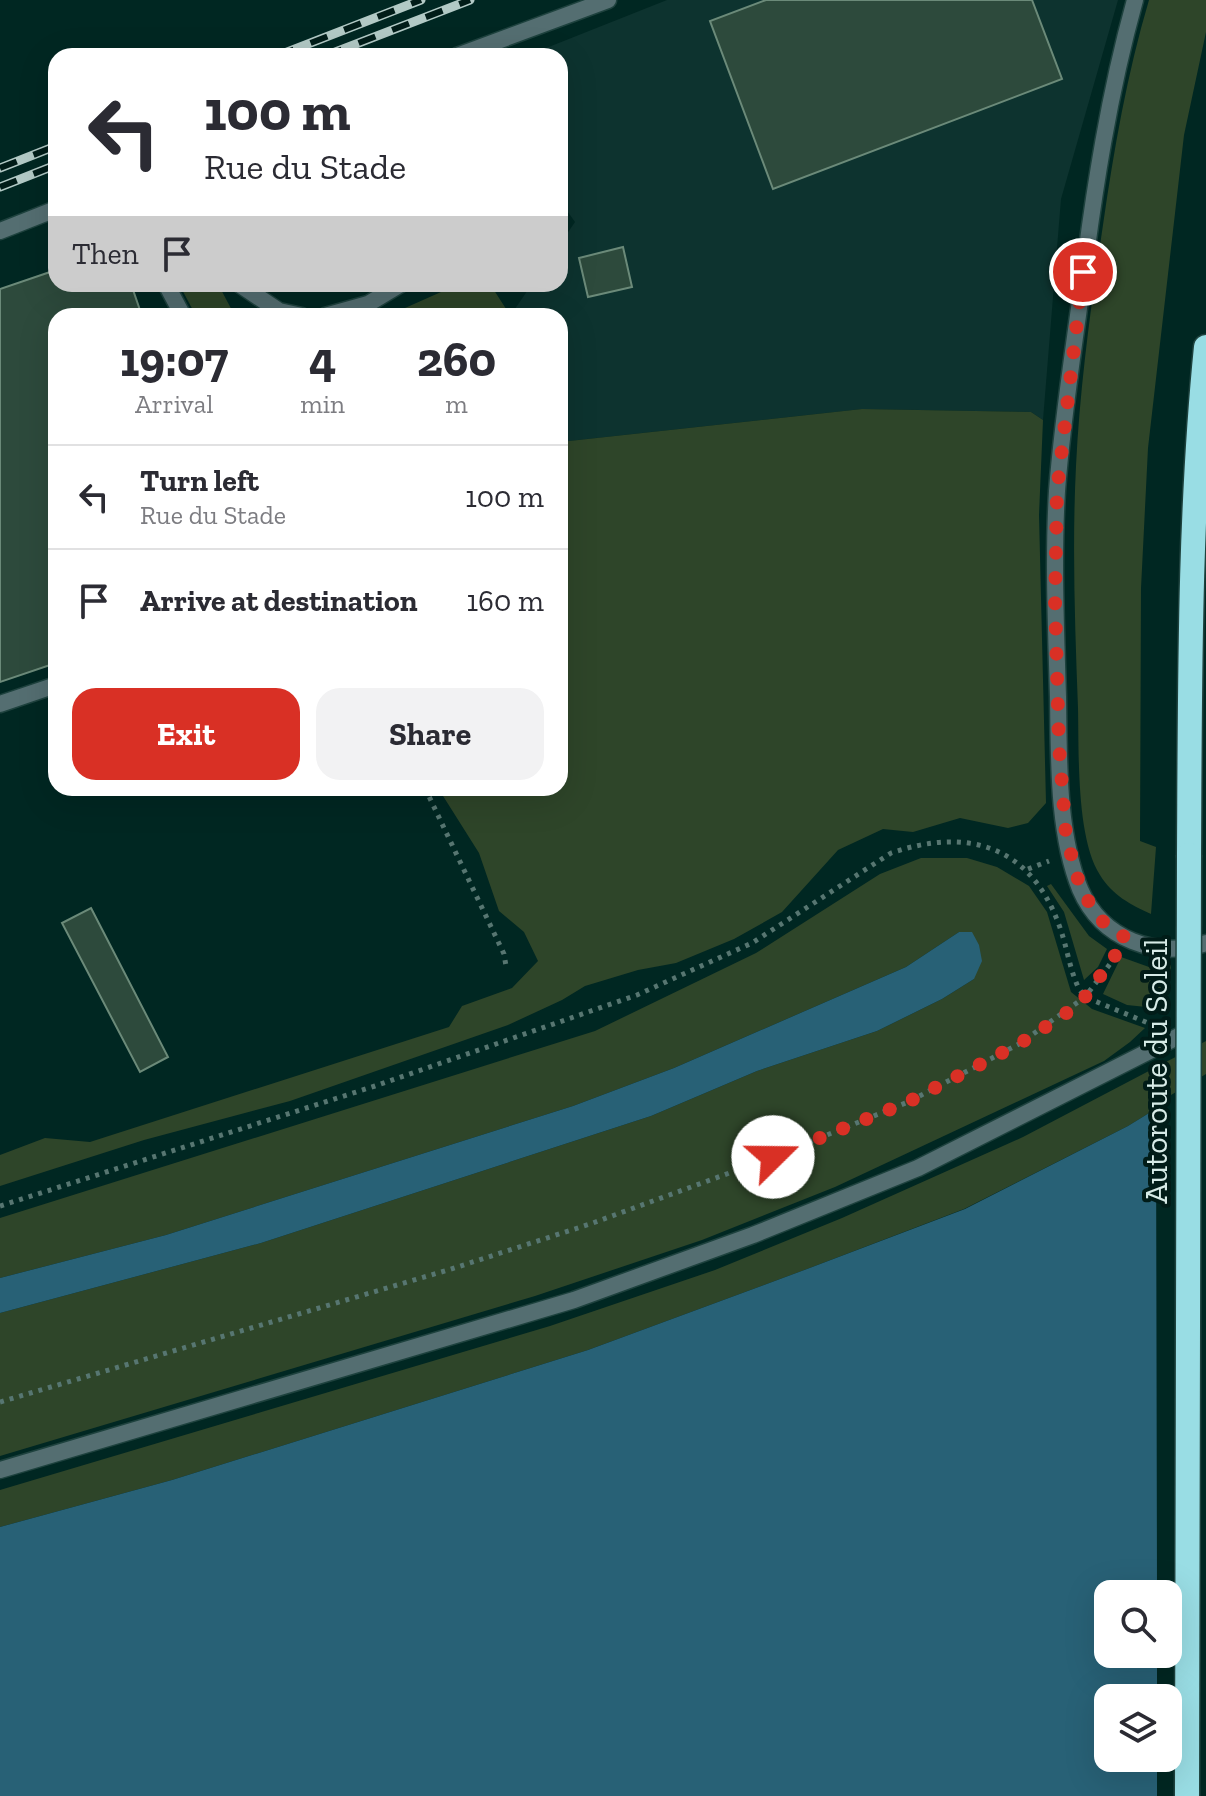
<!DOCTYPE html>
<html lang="en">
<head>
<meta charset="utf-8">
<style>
  body { margin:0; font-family:"Zilla Slab",serif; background:#f2f2f3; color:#2b2b33; height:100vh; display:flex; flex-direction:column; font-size:30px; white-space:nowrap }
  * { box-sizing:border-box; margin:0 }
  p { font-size:26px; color:#7c7c81 }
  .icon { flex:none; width:44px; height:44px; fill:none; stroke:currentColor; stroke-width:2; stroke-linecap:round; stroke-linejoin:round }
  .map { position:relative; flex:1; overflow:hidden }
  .side { position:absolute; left:48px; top:308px; width:520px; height:488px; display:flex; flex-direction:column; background:#fff; border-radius:24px; box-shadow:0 8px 32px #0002 }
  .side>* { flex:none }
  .top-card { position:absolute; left:48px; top:48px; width:520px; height:244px; border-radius:24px; box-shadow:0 8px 32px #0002; background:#fff; color:#2b2b33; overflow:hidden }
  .tools { position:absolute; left:1094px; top:1580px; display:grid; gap:16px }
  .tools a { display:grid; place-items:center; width:88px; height:88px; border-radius:16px; background:#fff; box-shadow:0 8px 32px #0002; font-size:40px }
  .pin { position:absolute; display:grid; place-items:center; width:68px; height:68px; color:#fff; margin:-34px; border:4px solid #fff; border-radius:50%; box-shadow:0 2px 8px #0007 }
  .me { position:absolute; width:88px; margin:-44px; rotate:68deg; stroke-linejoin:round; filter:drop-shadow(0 0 6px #0008) }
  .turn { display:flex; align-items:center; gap:28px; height:168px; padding:0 24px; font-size:36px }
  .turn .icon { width:104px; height:104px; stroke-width:2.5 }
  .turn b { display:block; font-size:56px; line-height:68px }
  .then { display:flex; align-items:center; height:76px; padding:0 24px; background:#0003; gap:16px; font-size:30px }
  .eta { display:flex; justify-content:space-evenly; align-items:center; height:136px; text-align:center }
  .eta b { font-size:48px; font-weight:700; line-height:56px }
  .primary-button { display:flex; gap:16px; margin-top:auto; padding:16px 24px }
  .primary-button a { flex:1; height:92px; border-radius:24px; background:#d93025; color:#fff; font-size:32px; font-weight:700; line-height:92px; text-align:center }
  .primary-button a+a { background:#f2f2f3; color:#2b2b33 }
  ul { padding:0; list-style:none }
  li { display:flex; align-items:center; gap:24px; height:104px; padding:0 24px; border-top:2px solid #e1e1e2 }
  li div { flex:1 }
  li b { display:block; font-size:30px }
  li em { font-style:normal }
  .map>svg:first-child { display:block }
  .built { fill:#0d332f }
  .green { fill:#2e4529 }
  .water { fill:#286176; fill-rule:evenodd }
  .pier { fill:#002722 }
  .building { fill:#2d4a3c; stroke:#6b8a79; stroke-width:2 }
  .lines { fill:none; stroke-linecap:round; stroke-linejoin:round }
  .lane-casing { stroke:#1e423e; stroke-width:19 }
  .street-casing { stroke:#1e423e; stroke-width:19 }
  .highway-casing { stroke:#1e423e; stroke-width:27 }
  .path { stroke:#577671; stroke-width:5; stroke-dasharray:4 6; stroke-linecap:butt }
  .lane { stroke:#546e71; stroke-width:16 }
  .street { stroke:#546e71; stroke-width:16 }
  .highway { stroke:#99dde4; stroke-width:24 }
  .rail-casing { stroke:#b2c9c5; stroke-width:9 }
  .rail { stroke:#011c18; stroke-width:6; stroke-dasharray:18; stroke-linecap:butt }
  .highway-bridge-casing { stroke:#1e423e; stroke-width:27; stroke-linecap:butt }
  .highway-bridge { stroke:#99dde4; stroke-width:24 }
  .route { stroke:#d93025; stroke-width:14; stroke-dasharray:0 25.2 }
  .labels { text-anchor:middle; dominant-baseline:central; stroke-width:8; stroke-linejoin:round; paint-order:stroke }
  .street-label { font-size:32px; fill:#d7ebe7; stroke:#011c18 }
</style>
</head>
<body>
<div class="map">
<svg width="1206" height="1796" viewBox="0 0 1206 1796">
  <rect width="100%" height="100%" fill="#002722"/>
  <path class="built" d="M 667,0 L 1118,0 L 1061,199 L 1043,420 L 1031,412 L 862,409 L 560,442 L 560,316 L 510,316 L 532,284 L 560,284 L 560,244 L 575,222 L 560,201 L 560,56 L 526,56 Z"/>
  <g class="green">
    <path d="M 1149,0 L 1206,0 L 1206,32 L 1184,135 L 1148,448 L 1141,588 L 1140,841 L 1156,847 L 1151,914 C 1131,905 1112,895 1100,875 C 1076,838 1079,751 1078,708 C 1075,627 1072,546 1076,466 C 1080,385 1091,305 1103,225 C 1114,149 1127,74 1149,0 Z"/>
    <path d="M 179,284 L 218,284 L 235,316 L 196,316 Z"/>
    <path d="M 449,284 L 490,284 L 510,315 L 387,316 L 441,292 Z"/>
    <path d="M 862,409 L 1031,412 L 1043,420 L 1039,515 L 1046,803 L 1028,823 L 1008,828 L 960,818 L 913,832 L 883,829 L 838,850 L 782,912 L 734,939 L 676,963 L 638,970 L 585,986 L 562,1000 L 508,1025 L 290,1101 L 144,1140 L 0,1186 L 0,1155 L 45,1138 L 90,1142 L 449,1027 L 462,1006 L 512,988 L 538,961 L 524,932 L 499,911 L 479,853 L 438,788 L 560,788 L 560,442 Z"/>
    <path d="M 921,858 L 967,858 L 997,867 L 1029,886 L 1047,912 L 1071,992 L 1092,1009 L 1145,1028 L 1130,1042 L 1104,1061 L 835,1187 L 702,1240 L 535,1296 L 0,1456 L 0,1313 L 261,1243 L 651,1116 L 757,1071 L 877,1031 L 942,999 L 974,979 L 959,932 L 906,967 L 674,1068 L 573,1106 L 166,1235 L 0,1278 L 0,1218 L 595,1031 L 756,953 L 880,874 Z"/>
    <path d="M 1051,884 L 1089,936 L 1107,949 L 1098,967 L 1084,980 L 1064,912 L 1047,886 Z"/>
    <path d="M 1121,957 L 1149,967 L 1171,965 L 1166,1009 L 1127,1005 L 1103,994 Z"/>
    <path d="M 1206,1041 L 1206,1078 L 1128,1126 L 964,1209 L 807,1269 L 588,1350 L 172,1480 L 0,1527 L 0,1490 L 550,1326 L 715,1270 L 842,1218 L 1023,1137 Z"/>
  </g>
  <g class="water">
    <path d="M 959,932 L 972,932 L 979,945 L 982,961 L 974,979 L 942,999 L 877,1031 L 757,1071 L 651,1116 L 261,1243 L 0,1313 L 0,1278 L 166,1235 L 573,1106 L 674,1068 L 906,967 Z"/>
    <path d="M 1206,1078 L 1206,1796 L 0,1796 L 0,1527 L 172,1480 L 588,1350 L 807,1269 L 965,1209 L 1128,1126 ZM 1108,1594 L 1168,1594 L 1168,1654 L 1108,1654 ZM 1108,1698 L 1168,1698 L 1168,1758 L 1108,1758 Z"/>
  </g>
  <path class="pier" d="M 1206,1074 L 1206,1796 L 1157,1796 L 1157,1758 L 1168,1758 L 1168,1698 L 1157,1698 L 1157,1654 L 1168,1654 L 1168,1594 L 1157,1594 L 1156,1104 Z"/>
  <g class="building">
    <path d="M 766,0 L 1032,0 L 1062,79 L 773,189 L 710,21 Z"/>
    <path d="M 623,247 L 632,287 L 588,297 L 579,258 Z"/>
    <path d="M 56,270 L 56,284 L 131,284 L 142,316 L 56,316 L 56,663 L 0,682 L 0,289 Z"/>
    <path d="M 91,908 L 168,1057 L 140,1072 L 62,923 Z"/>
  </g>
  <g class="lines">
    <defs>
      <g id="lane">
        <path d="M 166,284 L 183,316"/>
        <path d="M 239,284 L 279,311 L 302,316"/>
        <path d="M 325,316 L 368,304 L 401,284"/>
        <path d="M 0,704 L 56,685"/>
        <path d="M 0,1470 L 574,1300 L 753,1235 L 918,1168 L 1179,1036"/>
      </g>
      <g id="street">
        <path d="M 1135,0 C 1109,93 1094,190 1082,286 C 1073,354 1062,422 1057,491 C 1053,559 1056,628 1058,697 C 1059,757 1057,832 1080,889 C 1102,940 1156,959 1206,943"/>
        <path d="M 457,56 L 608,0"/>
        <path d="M 0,231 L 56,209"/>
      </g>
      <path id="highway" d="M 1189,855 C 1190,686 1189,516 1206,347"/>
    </defs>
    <use href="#lane" class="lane-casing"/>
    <use href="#street" class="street-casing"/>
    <use href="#highway" class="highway-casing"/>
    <g class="path">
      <path d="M 425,788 L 504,954 L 506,966"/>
      <path d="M 1028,869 L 1049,861"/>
      <path d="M 0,1206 L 375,1086 L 637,995 L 752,943 L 891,853 C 967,827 1030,845 1059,925 C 1067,946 1069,968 1079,989 L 1085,997 L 1153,1025"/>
      <path d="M 0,1402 L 448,1270 L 590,1224 L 773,1157 L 908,1102 L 1019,1044 L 1085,997 L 1116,956"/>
    </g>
    <use href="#lane" class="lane"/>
    <use href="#street" class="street"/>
    <use href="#highway" class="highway"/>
    <defs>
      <g id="rail">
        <path d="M 277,56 L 421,0"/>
        <path d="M 325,56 L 470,0"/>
        <path d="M 0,168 L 56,146"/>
        <path d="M 0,187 L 56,165"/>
      </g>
    </defs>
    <use href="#rail" class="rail-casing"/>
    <use href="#rail" class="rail"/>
    <defs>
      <path id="highway-bridge" d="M 1187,1796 L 1189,855"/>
    </defs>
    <use href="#highway-bridge" class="highway-bridge-casing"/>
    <use href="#highway-bridge" class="highway-bridge"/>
  </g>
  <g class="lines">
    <path class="route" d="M 773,1157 L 908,1102 L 1019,1044 L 1064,1015 L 1085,997 L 1127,939 L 1101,920 L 1081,890 L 1066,836 L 1059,746 L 1055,600 L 1057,491 L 1083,272"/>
  </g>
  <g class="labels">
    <g class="street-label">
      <text transform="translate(1156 1071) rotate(-90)">Autoroute du Soleil</text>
    </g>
  </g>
</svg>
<div class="tools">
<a><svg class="icon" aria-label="search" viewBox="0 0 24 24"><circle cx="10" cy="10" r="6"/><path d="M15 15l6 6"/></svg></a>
<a><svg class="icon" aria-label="layers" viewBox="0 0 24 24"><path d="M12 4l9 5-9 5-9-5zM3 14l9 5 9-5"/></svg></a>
</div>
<div class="pin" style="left:1083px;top:272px;background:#d93025"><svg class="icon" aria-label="arrive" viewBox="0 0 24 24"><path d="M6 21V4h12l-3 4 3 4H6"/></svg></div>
<svg class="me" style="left:773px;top:1157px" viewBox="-20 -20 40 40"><circle r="19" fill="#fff"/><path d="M0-13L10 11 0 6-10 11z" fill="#d93025"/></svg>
<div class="top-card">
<div class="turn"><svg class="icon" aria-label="left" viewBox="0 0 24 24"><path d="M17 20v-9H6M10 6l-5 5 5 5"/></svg><div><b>100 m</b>Rue du Stade</div></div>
<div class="then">Then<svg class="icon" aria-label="arrive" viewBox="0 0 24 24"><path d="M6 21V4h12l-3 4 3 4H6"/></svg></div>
</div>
<section class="side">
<div class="eta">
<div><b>19:07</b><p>Arrival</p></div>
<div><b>4</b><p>min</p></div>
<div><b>260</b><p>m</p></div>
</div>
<ul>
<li><svg class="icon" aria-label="left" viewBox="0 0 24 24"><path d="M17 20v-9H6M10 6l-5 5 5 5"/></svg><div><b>Turn left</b><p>Rue du Stade</p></div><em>100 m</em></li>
<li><svg class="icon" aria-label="arrive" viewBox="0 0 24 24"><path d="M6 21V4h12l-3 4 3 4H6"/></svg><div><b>Arrive at destination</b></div><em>160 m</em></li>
</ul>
<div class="primary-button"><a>Exit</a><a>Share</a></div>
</section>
</div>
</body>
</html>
